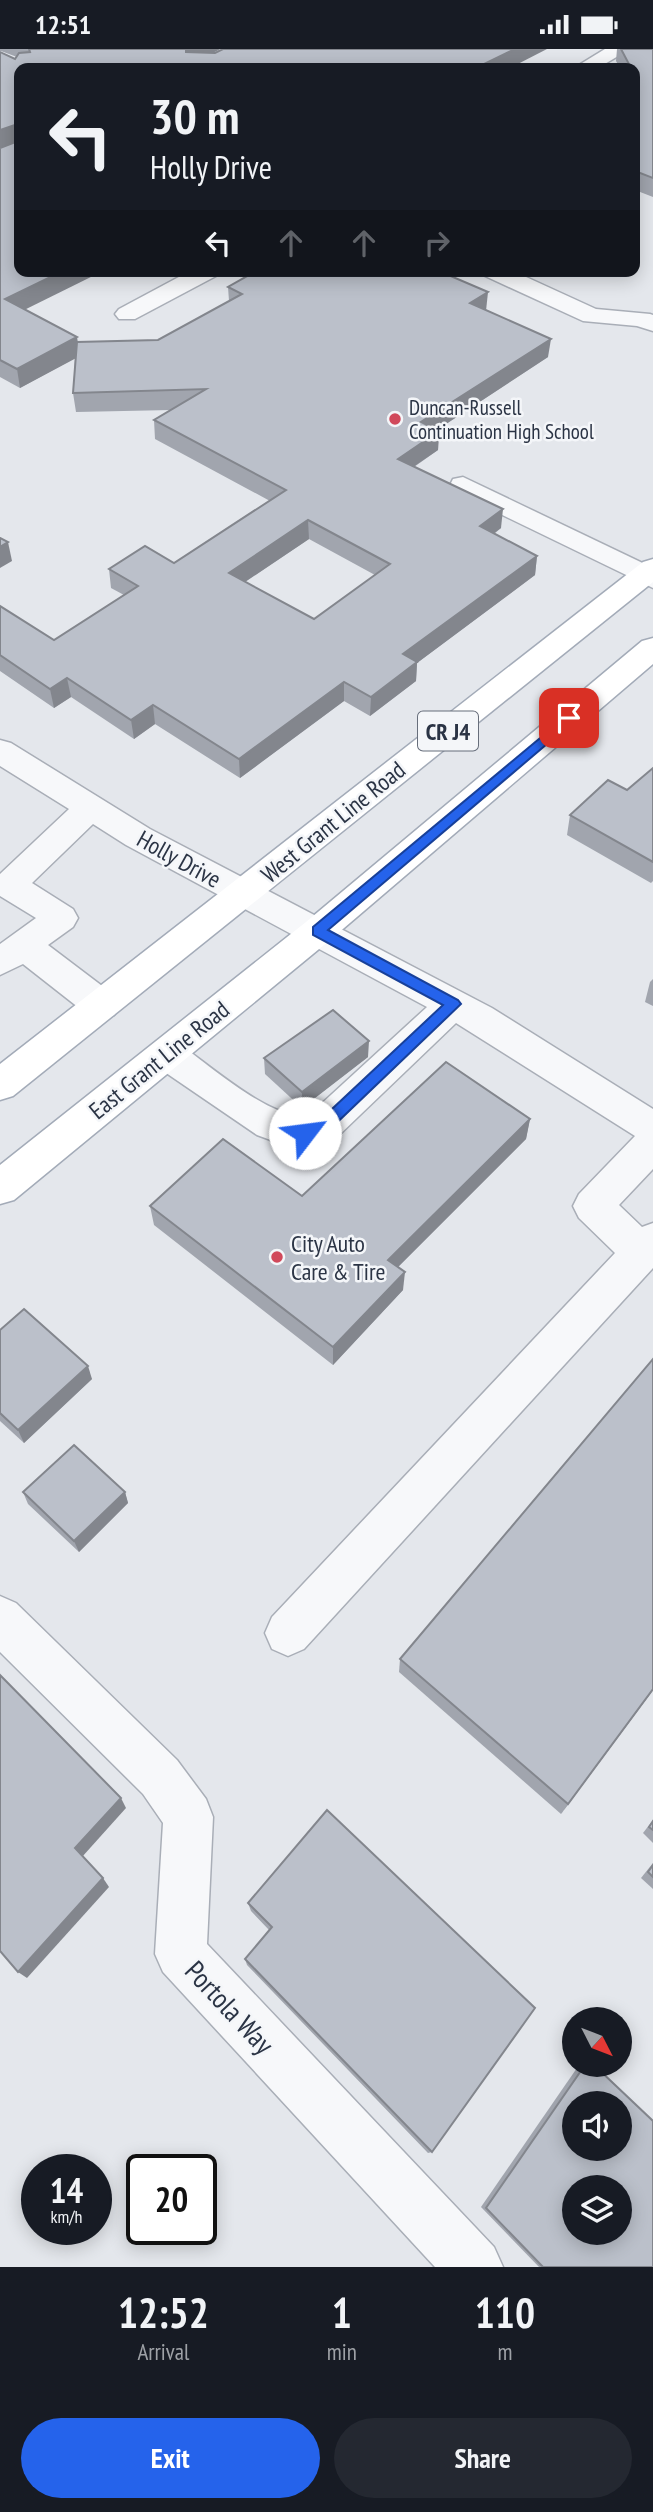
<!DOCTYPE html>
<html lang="en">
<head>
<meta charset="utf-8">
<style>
  body { margin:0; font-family:"PT Sans Narrow",sans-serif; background:#242831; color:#f1f3f6; height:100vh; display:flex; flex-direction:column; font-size:26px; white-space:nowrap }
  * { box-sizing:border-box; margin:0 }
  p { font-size:23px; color:#9ea1a6 }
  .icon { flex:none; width:38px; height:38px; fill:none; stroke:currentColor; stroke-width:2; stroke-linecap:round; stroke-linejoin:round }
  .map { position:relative; height:2218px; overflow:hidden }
  .panel { display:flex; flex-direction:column; background:#171b24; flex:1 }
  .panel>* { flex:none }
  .banner { position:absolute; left:14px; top:14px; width:626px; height:214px; border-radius:14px; box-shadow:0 4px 18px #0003; background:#171b24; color:#f1f3f6; overflow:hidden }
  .needle { width:46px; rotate:132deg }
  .buttons { position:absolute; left:562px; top:1958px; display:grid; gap:14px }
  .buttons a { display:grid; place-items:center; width:70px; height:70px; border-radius:50%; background:#171b24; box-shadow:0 4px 18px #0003; font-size:35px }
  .speed { position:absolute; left:21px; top:2105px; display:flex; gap:14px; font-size:35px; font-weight:700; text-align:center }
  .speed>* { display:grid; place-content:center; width:91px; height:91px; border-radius:50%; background:#171b24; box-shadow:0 4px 18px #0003; line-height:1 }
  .speed small { font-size:18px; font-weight:400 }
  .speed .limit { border:4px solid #111; border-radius:10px; background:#fff; color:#111 }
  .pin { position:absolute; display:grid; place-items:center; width:60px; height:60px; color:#fff; margin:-30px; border-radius:14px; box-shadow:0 4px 10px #0006 }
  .me { position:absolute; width:77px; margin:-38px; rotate:60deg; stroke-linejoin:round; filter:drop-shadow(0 0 5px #0008) }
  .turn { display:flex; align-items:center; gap:24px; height:147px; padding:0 21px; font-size:32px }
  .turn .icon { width:91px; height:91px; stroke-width:2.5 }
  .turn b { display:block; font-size:49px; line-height:60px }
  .lanes { display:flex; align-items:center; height:66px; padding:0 21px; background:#0003; justify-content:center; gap:35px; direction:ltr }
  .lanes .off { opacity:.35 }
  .eta { display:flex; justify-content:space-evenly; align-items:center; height:119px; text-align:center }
  .eta b { font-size:42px; font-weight:800; line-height:49px }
  .cta { display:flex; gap:14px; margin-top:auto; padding:14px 21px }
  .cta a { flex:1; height:80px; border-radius:42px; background:#2563eb; color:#fff; font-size:28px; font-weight:800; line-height:80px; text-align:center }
  .cta a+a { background:#242831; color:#f1f3f6 }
  .status { display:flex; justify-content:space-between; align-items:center; height:49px; padding:0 35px; background:#171b24; direction:ltr }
  .status svg { height:19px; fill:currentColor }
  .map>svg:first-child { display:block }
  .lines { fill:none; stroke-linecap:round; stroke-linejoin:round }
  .minor-casing { stroke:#a9aeb7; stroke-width:3 }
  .major-casing { stroke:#a3abb8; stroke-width:3 }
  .minor { fill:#f7f8fa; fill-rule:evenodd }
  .major { fill:#fff; fill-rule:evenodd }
  .wall { fill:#a1a5ae; fill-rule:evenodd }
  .shaded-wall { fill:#83868d }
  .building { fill:#bbc0ca; stroke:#83868d; stroke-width:2; fill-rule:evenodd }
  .route { fill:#2563eb; stroke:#184099; stroke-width:2 }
  .poi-dot { fill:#d1495b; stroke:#f4f6f9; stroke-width:2.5 }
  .labels { text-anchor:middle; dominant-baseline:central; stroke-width:5; stroke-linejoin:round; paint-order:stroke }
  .far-poi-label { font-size:21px; fill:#2b3445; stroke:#f4f6f9; text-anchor:start }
  .shield { fill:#f4f6f9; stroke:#676e7b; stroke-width:2 }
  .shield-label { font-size:23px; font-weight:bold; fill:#2b3445 }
  .street-label { font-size:24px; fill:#2b3445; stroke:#f4f6f9 }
  .poi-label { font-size:24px; fill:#2b3445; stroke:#f4f6f9; text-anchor:start }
  .near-street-label { font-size:28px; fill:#2b3445; stroke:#f4f6f9 }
</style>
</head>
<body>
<div class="status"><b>12:51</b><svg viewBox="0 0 49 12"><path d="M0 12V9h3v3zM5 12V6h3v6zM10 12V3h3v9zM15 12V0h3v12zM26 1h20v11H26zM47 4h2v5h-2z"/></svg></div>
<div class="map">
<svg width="653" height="2218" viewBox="0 0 653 2218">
  <rect width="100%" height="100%" fill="#e4e7ec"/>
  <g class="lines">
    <defs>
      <g id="minor">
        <path d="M 605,0 L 630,0 L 598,19 L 574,19 Z"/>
        <path d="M 190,222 L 219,222 L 216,227 L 135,270 L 119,270 L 115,265 L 119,260 Z"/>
        <path d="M 482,222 L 513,222 L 596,260 L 650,265 L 653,266 L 653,282 L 637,277 L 583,272 L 485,227 Z"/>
        <path d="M 463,428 L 653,519 L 653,539 L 453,442 L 450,436 L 453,430 Z"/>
        <path d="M 0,691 L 11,694 L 150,780 L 492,959 L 653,1060 L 653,1120 L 619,1156 L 642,1178 L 653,1174 L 653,1219 L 304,1600 L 288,1607 L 272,1600 L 265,1584 L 272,1568 L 615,1204 L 579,1169 L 573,1157 L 579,1145 L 635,1087 L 456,974 L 335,1090 L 308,1098 L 290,1098 L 257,1086 L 153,1015 L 148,1005 L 153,995 L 166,990 L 179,995 C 210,1016 270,1071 308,1067 L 427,958 L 126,796 L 93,775 L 32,834 L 73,860 L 78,869 L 73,878 L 48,896 L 114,946 L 119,956 L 114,966 L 101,970 L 88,966 L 23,915 L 0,926 L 0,895 L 36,869 L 0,847 L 0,825 L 69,760 L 0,717 Z"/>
        <path d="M 0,1547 L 16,1554 L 177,1711 L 206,1750 L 213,1768 L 207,1895 L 494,2198 L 503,2218 L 435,2218 L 163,1923 L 155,1905 L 163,1774 L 143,1745 L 0,1603 Z"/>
      </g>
      <g id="major">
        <path d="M 653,510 L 653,533 L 13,1047 L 0,1051 L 0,1015 L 643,513 Z"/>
        <path d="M 653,589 L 653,615 L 330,891 L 14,1151 L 0,1155 L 0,1116 L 306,873 L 642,592 Z"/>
      </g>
    </defs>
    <use href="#minor" class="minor-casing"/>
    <use href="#major" class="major-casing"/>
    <use href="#minor" class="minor"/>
    <use href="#major" class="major"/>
  </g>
  <g class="wall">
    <path d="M 0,0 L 220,0 L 213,4 L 547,0 L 19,19 L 25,261 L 78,293 L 158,291 L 229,252 L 228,238 L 486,261 L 548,308 L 437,381 L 439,382 L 438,401 L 414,418 L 501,479 L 494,485 L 537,507 L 535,526 L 417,614 L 416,632 L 370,667 L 344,652 L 240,729 L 155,675 L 134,690 L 71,648 L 54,659 L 0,622 L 0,557 L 54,591 L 124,546 L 111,539 L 109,520 L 174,514 L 270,452 L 155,390 L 154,371 L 171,361 L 76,363 L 73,344 L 75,309 L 20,339 L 0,328 L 0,3 L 15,10 L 17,8 L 1,2 L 0,2 ZM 309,490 L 375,526 L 314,570 L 245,533 Z"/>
    <path d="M 617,0 L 653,0 L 653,148 L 635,141 L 635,19 L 620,19 L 616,12 Z"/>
    <path d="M 104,222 L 124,222 L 114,227 Z"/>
    <path d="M 653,719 L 653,832 L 651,834 L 567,786 L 570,766 L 627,741 Z"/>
    <path d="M 653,930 L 653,957 L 645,953 L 650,933 Z"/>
    <path d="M 368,1008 L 302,1059 L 265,1025 L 264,1009 Z"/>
    <path d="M 530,1070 L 526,1090 L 398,1218 L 403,1241 L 333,1316 L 154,1176 L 150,1157 L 302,1147 Z"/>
    <path d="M 0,1281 L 92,1330 L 24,1394 L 0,1372 Z"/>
    <path d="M 23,1443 L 125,1443 L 128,1454 L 79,1503 L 28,1455 Z"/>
    <path d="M 400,1610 L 653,1641 L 561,1765 L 399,1623 Z"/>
    <path d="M 327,1761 L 432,2103 L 428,2104 L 247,1916 L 245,1910 L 269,1881 L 251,1862 L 248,1854 Z"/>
    <path d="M 653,1771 L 653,1794 L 643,1784 Z"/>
    <path d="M 653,1814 L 653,1840 L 641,1829 Z"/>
    <path d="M 579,2016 L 594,2016 L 653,2218 L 539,2218 L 481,2158 Z"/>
  </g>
  <g class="shaded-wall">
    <path d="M 186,0 L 220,0 L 188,17 L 186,3 Z"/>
    <path d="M 515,0 L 547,0 L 510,19 L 476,19 Z"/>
    <path d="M 18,75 L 19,93 L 0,100 L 0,81 Z"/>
    <path d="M 63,222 L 103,222 L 8,269 L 5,250 Z"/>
    <path d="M 114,222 L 124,222 L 114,227 Z"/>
    <path d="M 488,243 L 486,262 L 470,254 Z"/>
    <path d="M 77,288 L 80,307 L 20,339 L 17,320 Z"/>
    <path d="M 551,290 L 548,308 L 420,392 L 421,373 Z"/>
    <path d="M 439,382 L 438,401 L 397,429 L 398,410 Z"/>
    <path d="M 503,460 L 501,479 L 478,496 L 480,477 Z"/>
    <path d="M 308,471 L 309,490 L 230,543 L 229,524 Z"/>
    <path d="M 8,493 L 12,512 L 0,519 L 0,498 Z"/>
    <path d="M 537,507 L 535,526 L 417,614 L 416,632 L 370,667 L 371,648 L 403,605 Z"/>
    <path d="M 67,629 L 71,648 L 54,659 L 50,640 Z"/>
    <path d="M 344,633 L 344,652 L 240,729 L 239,710 Z"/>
    <path d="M 153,656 L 155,675 L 134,690 L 131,671 Z"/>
    <path d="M 369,992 L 368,1008 L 302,1059 L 302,1043 Z"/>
    <path d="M 530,1070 L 526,1090 L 387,1229 L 388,1211 Z"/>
    <path d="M 405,1223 L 403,1241 L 333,1316 L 333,1298 Z"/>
    <path d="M 88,1317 L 92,1330 L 24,1394 L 18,1381 Z"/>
    <path d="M 125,1443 L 128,1454 L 79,1503 L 74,1492 Z"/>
    <path d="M 653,1640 L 653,1641 L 561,1765 L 568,1755 Z"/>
    <path d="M 121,1749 L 126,1759 L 82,1808 L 75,1799 Z"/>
    <path d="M 103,1829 L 109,1838 L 27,1929 L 18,1923 Z"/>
  </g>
  <g class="building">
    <path d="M 29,0 L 186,0 L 186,3 L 215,4 L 223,0 L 515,0 L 476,19 L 19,19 L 19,222 L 63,222 L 5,250 L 77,288 L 17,320 L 0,311 L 0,99 L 18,92 L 18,75 L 0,81 L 0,3 L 15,10 L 19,4 L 30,3 Z"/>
    <path d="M 621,0 L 653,0 L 653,129 L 635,122 L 635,19 L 626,19 L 630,17 Z"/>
    <path d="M 256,222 L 439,222 L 488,243 L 470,254 L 551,290 L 421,373 L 439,382 L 398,410 L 503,460 L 480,477 L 537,507 L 403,605 L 417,613 L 371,648 L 344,633 L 239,710 L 153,656 L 131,671 L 67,629 L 50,640 L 0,606 L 0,557 L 54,591 L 138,537 L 109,520 L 145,497 L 174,514 L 286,441 L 154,371 L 206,340 L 73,344 L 77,293 L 158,291 L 242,245 L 228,238 ZM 308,471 L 390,515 L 314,570 L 229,524 Z"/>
    <path d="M 0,489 L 8,493 L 0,498 Z"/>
    <path d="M 653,719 L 653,813 L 570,766 L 608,731 L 627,741 Z"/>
    <path d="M 333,961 L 369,992 L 302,1043 L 264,1009 Z"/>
    <path d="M 446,1013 L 530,1070 L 388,1211 L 405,1223 L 333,1298 L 150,1157 L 223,1090 L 302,1147 Z"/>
    <path d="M 24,1260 L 88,1317 L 18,1381 L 0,1364 L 0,1281 Z"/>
    <path d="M 653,1310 L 653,1640 L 568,1755 L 400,1610 Z"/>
    <path d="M 74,1396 L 125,1443 L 74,1492 L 23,1443 Z"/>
    <path d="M 0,1626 L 121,1749 L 75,1799 L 103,1829 L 18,1923 L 0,1902 Z"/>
    <path d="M 327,1761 L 535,1959 L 432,2103 L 245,1910 L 272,1878 L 248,1854 Z"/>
    <path d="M 653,1772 L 653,1781 L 649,1778 Z"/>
    <path d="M 653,1816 L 653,1828 L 648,1823 Z"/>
    <path d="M 585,2016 L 594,2016 L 653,2072 L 653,2218 L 543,2218 L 486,2159 ZM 574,2054 L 620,2054 L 620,2100 L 574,2100 ZM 574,2138 L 620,2138 L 620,2184 L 574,2184 Z"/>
  </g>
  <path class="route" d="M 569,665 L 576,669 L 574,672 L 328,881 L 458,951 L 461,955 L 327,1083 L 305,1090 L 300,1088 L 300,1079 L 317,1074 L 443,956 L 313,886 L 313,878 Z"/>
  <g class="poi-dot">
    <circle cx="395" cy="370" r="7"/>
    <circle cx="277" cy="1208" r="7"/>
  </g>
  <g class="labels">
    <g class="far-poi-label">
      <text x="409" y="358">Duncan-Russell<tspan x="409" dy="24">Continuation High School</tspan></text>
    </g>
    <rect class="shield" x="418" y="662.5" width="60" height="39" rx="5"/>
    <g class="shield-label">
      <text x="448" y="682">CR J4</text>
    </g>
    <g class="street-label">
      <text transform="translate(333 773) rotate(-39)">West Grant Line Road</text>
      <text transform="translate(179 810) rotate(29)">Holly Drive</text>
      <text transform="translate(159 1011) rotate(-39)">East Grant Line Road</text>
    </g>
    <g class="poi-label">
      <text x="291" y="1194">City Auto<tspan x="291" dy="28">Care &amp; Tire</tspan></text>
    </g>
    <g class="near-street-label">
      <text transform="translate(230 1958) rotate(47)">Portola Way</text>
    </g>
  </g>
</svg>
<div class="buttons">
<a><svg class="needle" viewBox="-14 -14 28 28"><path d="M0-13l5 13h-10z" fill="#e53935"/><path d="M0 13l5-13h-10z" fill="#9ea1a6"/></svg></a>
<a><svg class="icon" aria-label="sound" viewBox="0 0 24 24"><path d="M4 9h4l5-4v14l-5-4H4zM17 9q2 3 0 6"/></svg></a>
<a><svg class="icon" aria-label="layers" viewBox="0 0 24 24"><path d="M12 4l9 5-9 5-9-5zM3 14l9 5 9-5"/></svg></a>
</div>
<div class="speed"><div>14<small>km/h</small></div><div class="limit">20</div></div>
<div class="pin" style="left:569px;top:669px;background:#d93025"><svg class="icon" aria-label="arrive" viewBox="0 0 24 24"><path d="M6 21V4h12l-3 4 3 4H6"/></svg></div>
<svg class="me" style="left:305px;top:1084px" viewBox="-20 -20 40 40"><circle r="19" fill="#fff"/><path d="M0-13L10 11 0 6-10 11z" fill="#2563eb"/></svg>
<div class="banner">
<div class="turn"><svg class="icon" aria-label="left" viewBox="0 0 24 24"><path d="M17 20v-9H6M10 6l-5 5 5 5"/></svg><div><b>30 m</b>Holly Drive</div></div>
<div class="lanes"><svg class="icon" aria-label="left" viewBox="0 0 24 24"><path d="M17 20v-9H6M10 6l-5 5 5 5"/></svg><svg class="icon off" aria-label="ahead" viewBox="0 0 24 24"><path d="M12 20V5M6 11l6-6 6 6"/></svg><svg class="icon off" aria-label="ahead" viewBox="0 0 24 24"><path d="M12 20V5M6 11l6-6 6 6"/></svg><svg class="icon off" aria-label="right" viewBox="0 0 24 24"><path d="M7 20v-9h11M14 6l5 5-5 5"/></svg></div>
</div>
</div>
<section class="panel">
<div class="eta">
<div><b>12:52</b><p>Arrival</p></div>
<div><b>1</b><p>min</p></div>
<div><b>110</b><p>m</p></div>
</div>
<div class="cta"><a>Exit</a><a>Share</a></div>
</section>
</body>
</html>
